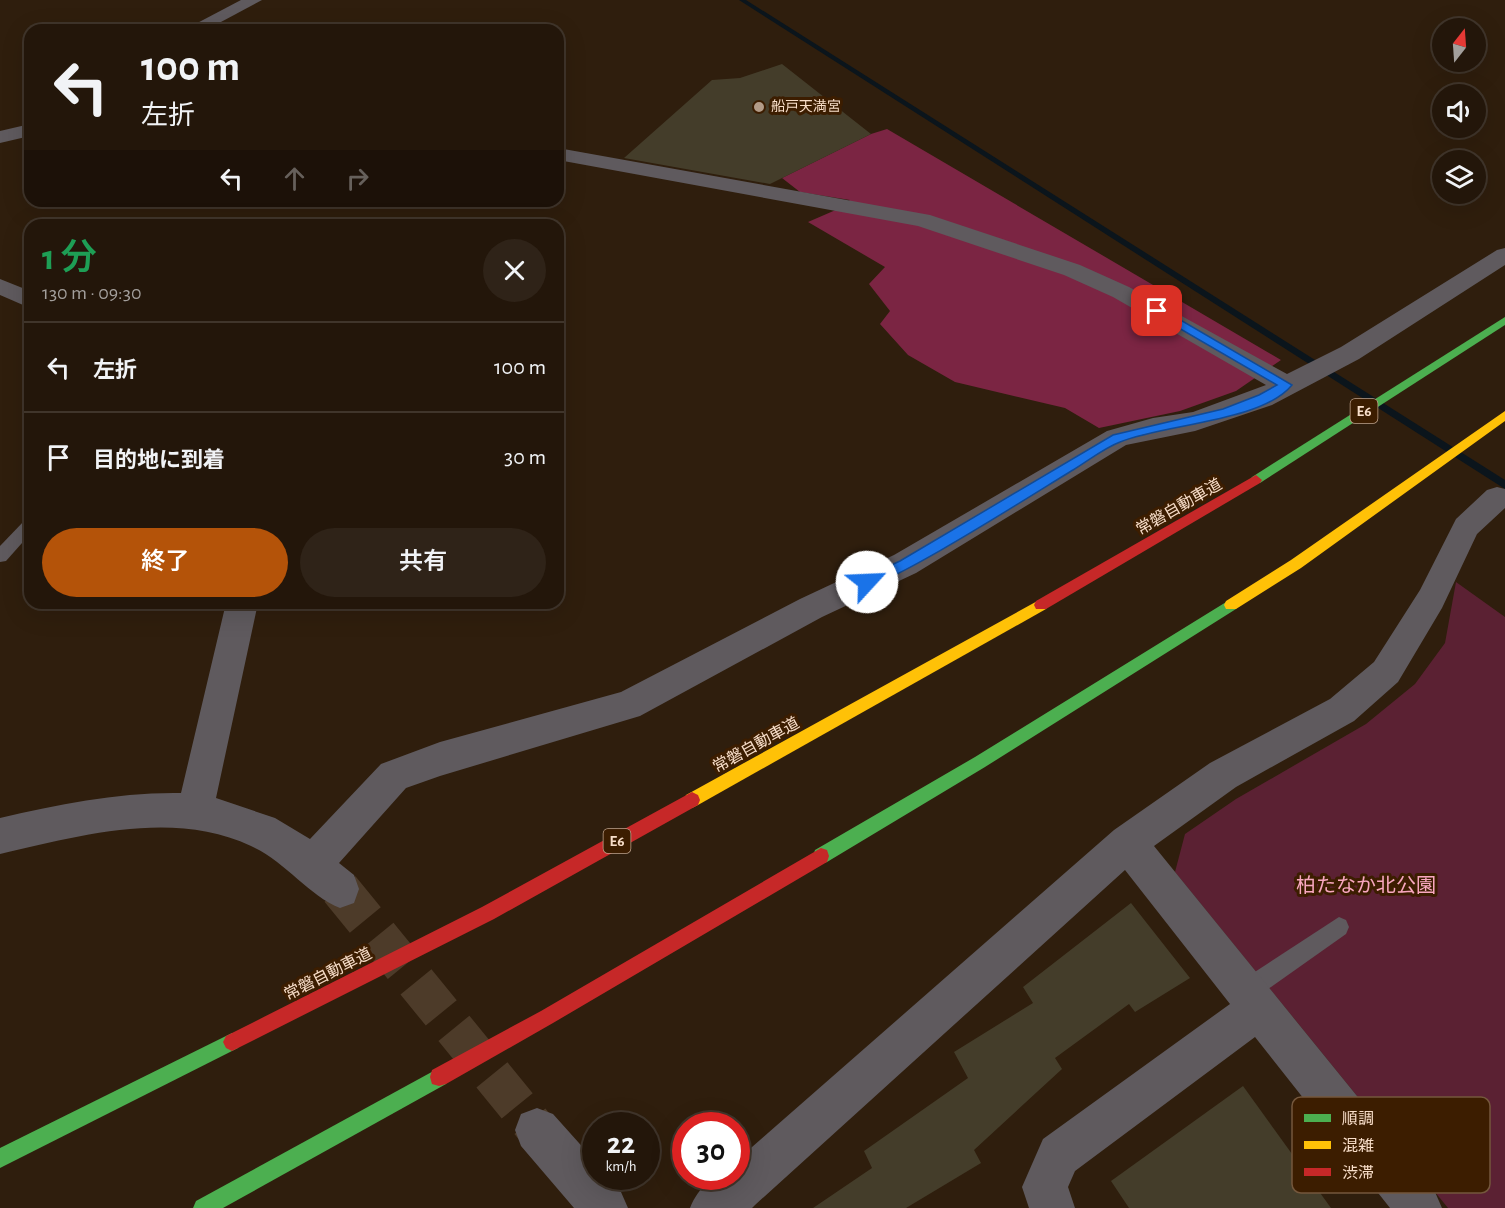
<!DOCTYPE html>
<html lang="ja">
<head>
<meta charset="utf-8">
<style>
  body { margin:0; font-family:"Alegreya Sans","Noto Sans JP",sans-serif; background:#2f2318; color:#f1f3f6; height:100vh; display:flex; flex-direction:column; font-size:22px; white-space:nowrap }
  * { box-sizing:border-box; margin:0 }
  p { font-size:20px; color:#a39f9c }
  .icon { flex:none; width:33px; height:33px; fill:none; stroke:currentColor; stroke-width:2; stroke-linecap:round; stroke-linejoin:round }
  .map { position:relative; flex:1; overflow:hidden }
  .drawer { position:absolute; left:24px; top:219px; width:540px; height:390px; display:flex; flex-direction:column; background:#23160a; border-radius:18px; box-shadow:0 6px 24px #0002,0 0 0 2px #40352b }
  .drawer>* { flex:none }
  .top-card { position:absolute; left:24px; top:24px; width:540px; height:183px; border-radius:18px; box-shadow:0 6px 24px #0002,0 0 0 2px #40352b; background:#23160a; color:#f1f3f6; overflow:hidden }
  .needle { width:39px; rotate:17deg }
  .buttons { position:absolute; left:1432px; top:18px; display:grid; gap:12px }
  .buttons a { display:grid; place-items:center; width:54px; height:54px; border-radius:50%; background:#23160a; box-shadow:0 6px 24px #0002,0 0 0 2px #40352b; font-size:30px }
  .speed { position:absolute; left:582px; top:1112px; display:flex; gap:12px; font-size:30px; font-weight:700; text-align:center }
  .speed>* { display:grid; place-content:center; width:78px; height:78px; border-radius:50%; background:#23160a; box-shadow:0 6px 24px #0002,0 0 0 2px #40352b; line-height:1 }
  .speed small { font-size:15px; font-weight:400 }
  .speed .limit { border:9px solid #d22; background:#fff; color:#111 }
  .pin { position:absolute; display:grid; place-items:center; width:51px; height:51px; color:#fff; margin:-26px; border-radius:12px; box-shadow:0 3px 9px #0006 }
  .me { position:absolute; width:66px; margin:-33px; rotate:65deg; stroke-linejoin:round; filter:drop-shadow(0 0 4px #0008) }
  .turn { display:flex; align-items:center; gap:21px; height:126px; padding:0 18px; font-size:27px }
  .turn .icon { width:78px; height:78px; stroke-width:2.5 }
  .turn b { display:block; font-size:42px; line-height:51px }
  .lanes { display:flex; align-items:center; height:57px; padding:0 18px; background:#0003; justify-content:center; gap:30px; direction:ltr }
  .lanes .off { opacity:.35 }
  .round { display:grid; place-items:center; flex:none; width:63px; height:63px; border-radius:32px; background:#2f2318 }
  .overview { display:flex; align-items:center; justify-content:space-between; height:102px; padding:0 18px }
  h1 { font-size:36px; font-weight:600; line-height:45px; color:#1e9e55 }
  .action { display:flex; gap:12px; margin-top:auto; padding:12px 18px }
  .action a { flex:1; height:69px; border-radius:36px; background:#b45309; color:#fff; font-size:24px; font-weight:600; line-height:69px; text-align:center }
  .action a+a { background:#2f2318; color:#f1f3f6 }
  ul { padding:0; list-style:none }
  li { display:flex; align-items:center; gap:18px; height:90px; padding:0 18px; border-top:2px solid #40352b }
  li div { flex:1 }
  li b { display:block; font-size:22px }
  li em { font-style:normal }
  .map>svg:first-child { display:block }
  .green { fill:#5b2133 }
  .forest { fill:#7b2543 }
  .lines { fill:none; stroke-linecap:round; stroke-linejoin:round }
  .stream { fill:#0b151c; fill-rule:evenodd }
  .building { fill:#443d2a }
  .street-tunnel { stroke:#4d3b29; stroke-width:40; stroke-dasharray:40 20; stroke-linecap:butt }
  .lane { fill:#5f5a5e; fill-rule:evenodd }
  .street { fill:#5f5a5e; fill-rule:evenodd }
  .fast { fill:#4caf50; fill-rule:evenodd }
  .slow { fill:#ffc107; fill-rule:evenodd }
  .jam { fill:#c62828; fill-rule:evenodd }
  .route { fill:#1a73e8; stroke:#114b97; stroke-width:1.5 }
  .poi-dot { fill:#b29b87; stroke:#3c1d00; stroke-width:2 }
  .labels { text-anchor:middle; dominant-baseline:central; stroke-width:6; stroke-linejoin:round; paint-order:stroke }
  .far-poi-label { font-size:14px; fill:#f8dec9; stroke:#3c1d00; text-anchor:start }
  .shield { fill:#3c1d00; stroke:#c0a48d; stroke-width:1.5 }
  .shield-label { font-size:15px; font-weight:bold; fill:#f8dec9 }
  .street-label { font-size:16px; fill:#f8dec9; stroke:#3c1d00 }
  .near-park-label { font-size:20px; fill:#f8a7bf; stroke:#3c1d00 }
  .key { fill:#3c1d00; stroke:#74573c; stroke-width:1.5 }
  .key-label { font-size:16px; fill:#f8dec9 }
</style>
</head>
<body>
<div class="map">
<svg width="1505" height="1208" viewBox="0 0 1505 1208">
  <rect width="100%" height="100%" fill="#2f1e0d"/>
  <path class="green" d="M 1456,582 L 1505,617 L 1505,1208 L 1448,1208 L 1175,872 L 1185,834 L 1236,799 L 1366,724 L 1415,684 L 1445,643 Z"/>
  <path class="forest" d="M 887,129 L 1281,360 L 1236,391 L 1180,411 L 1099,428 L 1065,408 L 955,382 L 908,355 L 880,324 L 890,311 L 869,284 L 885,267 L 808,222 L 838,209 L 850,200 L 800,192 L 782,178 L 871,134 Z"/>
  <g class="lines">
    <path class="stream" d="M 739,0 L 746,0 L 1505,480 L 1505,489 Z"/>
  </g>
  <g class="building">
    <path d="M 782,64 L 871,134 L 770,184 L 624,158 L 712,80 L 740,78 Z"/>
    <path d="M 1131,903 L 1190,978 L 1135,1012 L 1129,1004 L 1055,1058 L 1062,1069 L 974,1150 L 981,1163 L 906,1208 L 813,1208 L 872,1168 L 864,1151 L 968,1078 L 954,1052 L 1033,1003 L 1023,987 Z"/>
    <path d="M 1243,1086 L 1331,1208 L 1129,1208 L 1111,1181 Z"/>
  </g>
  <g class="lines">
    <path class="street-tunnel" d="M 340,889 L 537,1130"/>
    <g class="lane">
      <path d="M 30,518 L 30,534 L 6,561 L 0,562 L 0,546 L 25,520 Z"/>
      <path d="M 1339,917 L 1346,920 L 1349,927 L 1346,934 L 1254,999 L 1246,1002 L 1238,999 L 1235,991 L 1238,983 Z"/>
    </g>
    <g class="street">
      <path d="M 241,0 L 262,0 L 206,30 L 184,30 Z"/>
      <path d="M 30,124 L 30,136 L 0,143 L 0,131 Z"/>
      <path d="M 558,148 L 930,215 L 1080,265 L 1129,287 L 1287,374 L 1341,347 L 1497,250 L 1505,248 L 1505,265 L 1359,359 L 1272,405 L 1195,431 L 1126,445 L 916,573 L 822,617 L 640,716 L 440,776 L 406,788 L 339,863 L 354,875 L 359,889 L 354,903 L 340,908 C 308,895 285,861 251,846 C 173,809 79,836 0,854 L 0,818 C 60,804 119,792 181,793 L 226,603 L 258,603 L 216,798 L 275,818 L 310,839 L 381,764 L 440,742 L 621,692 L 800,599 L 894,555 L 1107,431 L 1153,418 L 1193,412 L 1266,385 L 1113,297 L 1064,275 L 918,226 L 558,160 Z"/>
      <path d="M 0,279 L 30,291 L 30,308 L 0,295 Z"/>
      <path d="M 1497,487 L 1505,489 L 1505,508 L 1477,534 L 1442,608 L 1398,682 L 1354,721 L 1236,787 L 1154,846 L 1435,1192 L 1442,1208 L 1390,1208 L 1255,1037 L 1075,1171 L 1068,1187 L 1075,1208 L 1029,1208 L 1022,1187 L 1043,1139 L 1230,1004 L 1125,870 L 755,1205 L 752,1208 L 690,1208 C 699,1186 712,1176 736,1176 L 736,1161 L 1114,830 L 1210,763 L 1330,699 L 1374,662 L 1420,590 L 1456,519 L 1487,490 Z"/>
      <path d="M 537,1108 L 553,1114 L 596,1162 L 596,1176 L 608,1176 L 621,1192 L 628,1208 L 574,1208 L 521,1146 L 515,1130 L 521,1114 Z"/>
    </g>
    <g class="fast">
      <path d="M 1505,317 L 1505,325 L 1260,483 L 1252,483 L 1250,480 L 1252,477 Z"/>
      <path d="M 1231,599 L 1236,601 L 1238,605 L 1236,609 L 985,767 L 827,862 L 821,864 L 815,862 L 813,856 L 815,850 L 975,757 Z"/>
      <path d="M 232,1033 L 238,1036 L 241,1042 L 238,1048 L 0,1168 L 0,1148 Z"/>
      <path d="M 439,1068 L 446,1070 L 448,1077 L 446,1084 L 223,1208 L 193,1208 L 196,1201 Z"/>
    </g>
    <g class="slow">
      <path d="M 1505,411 L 1505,421 L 1301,568 L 1236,609 L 1226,609 L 1224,605 L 1226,601 L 1291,560 Z"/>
      <path d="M 1041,599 L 1046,601 L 1048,605 L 1046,609 L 698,805 L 692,808 L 686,805 L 684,800 L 686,795 Z"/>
    </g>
    <g class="jam">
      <path d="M 1256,475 L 1262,480 L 1260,483 L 1046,609 L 1036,609 L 1034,605 L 1036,601 Z"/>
      <path d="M 692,792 L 698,795 L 700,800 L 698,805 L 494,919 L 238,1048 L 232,1051 L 226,1048 L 223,1042 L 226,1036 L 482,907 Z"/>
      <path d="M 821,848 L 827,850 L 829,856 L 827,862 L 553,1023 L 446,1084 L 439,1086 L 432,1084 L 430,1077 L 432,1070 L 541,1011 Z"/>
    </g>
  </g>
  <path class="route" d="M 1153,308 L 1160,308 L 1292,385 C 1262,422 1163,424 1120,442 C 1104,448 1088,461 1073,470 C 1046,486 881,592 863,586 L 863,578 L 900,561 L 1113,435 L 1223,409 L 1259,395 L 1277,385 L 1153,313 Z"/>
  <circle class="poi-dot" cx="759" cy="107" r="6"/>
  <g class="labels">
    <g class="far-poi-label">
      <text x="771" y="107">船戸天満宮</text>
    </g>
    <g class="shield">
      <rect x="1350.5" y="399" width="27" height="24" rx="4.5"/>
      <rect x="603.5" y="829" width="27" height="24" rx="4.5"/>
    </g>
    <g class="shield-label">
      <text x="1364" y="411">E6</text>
      <text x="617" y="841">E6</text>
    </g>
    <g class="street-label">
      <text transform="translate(1179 507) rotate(-30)">常磐自動車道</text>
      <text transform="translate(756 745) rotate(-29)">常磐自動車道</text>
      <text transform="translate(328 974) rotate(-27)">常磐自動車道</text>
    </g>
    <g class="near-park-label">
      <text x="1366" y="886">柏たなか北公園</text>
    </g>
  </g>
  <rect x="1292" y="1097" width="198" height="96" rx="9" class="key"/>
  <rect x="1304" y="1114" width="27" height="8" fill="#4caf50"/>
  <rect x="1304" y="1141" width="27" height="8" fill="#ffc107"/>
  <rect x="1304" y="1168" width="27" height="8" fill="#c62828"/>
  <g class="key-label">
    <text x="1342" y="1124">順調</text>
    <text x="1342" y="1151">混雑</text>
    <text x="1342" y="1178">渋滞</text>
  </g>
</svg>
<div class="buttons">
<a><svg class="needle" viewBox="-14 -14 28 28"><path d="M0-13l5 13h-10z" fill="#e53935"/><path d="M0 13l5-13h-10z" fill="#a39f9c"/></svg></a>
<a><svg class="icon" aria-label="sound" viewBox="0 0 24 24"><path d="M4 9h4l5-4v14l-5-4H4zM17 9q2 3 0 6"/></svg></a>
<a><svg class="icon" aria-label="layers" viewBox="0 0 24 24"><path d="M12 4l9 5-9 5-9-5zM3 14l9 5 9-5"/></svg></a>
</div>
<div class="speed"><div>22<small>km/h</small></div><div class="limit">30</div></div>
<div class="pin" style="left:1157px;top:311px;background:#d93025"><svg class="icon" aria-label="arrive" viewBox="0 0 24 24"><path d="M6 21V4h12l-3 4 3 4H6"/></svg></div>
<svg class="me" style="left:867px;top:582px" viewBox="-20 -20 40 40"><circle r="19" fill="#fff"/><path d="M0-13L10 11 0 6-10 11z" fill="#1a73e8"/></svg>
<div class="top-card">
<div class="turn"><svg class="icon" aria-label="left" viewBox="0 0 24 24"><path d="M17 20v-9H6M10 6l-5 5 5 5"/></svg><div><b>100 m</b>左折</div></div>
<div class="lanes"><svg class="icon" aria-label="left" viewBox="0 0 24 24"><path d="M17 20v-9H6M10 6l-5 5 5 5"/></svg><svg class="icon off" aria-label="ahead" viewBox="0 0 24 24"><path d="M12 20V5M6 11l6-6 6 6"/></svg><svg class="icon off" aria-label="right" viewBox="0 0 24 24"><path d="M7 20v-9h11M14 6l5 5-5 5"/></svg></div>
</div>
<section class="drawer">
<div class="overview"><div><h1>1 分</h1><p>130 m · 09:30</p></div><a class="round"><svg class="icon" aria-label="close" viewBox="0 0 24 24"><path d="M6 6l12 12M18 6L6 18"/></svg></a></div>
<ul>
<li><svg class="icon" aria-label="left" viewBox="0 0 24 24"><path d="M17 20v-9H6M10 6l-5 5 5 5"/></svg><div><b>左折</b></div><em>100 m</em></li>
<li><svg class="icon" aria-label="arrive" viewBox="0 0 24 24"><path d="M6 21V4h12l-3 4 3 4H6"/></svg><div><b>目的地に到着</b></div><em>30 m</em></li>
</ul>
<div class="action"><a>終了</a><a>共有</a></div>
</section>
</div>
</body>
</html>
